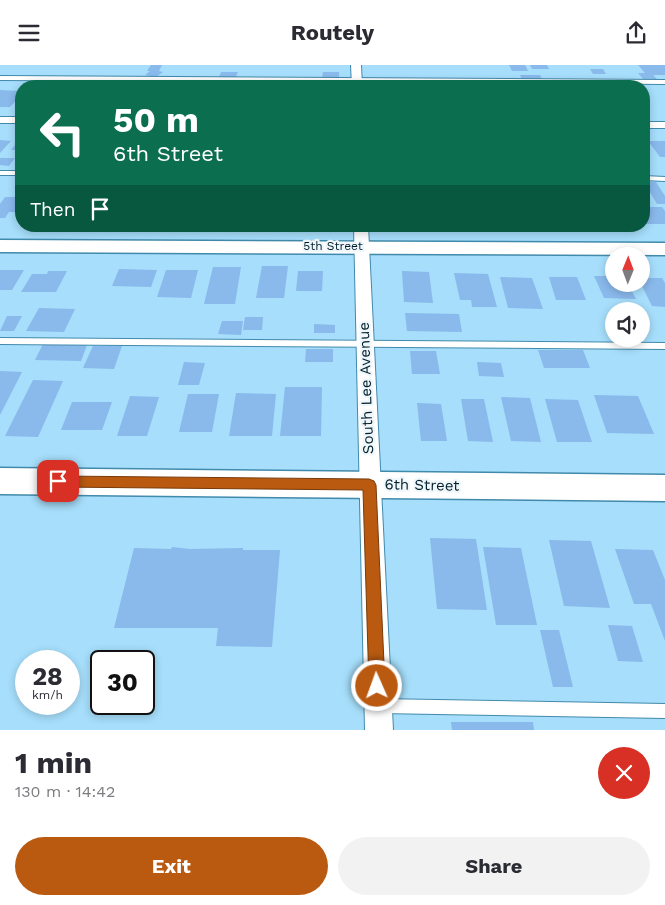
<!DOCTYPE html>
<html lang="en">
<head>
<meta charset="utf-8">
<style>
  body { margin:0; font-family:"Work Sans",sans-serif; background:#f2f2f3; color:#2b2b33; height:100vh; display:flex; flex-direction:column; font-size:19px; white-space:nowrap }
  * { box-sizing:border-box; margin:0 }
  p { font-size:16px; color:#7c7c81 }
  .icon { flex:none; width:28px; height:28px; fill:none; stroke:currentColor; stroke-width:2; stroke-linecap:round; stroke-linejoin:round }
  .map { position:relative; height:665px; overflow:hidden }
  .side { display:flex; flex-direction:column; background:#fff; flex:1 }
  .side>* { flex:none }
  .guide { position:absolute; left:15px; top:15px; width:635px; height:152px; border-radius:20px; box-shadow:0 2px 8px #0003; background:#0b6e4f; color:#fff; overflow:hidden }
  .needle { width:32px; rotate:1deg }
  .controls { position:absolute; left:605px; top:182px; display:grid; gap:10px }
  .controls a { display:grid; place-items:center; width:45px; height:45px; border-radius:50%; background:#fff; box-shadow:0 2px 8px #0003; font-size:25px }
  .speed { position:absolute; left:15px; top:585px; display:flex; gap:10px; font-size:25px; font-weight:700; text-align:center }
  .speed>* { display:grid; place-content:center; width:65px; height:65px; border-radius:50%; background:#fff; box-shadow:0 2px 8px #0003; line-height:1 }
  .speed small { font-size:12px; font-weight:400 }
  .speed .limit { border:2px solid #111; border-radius:8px; background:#fff; color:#111 }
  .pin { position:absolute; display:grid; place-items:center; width:42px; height:42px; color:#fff; margin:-21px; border-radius:10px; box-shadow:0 2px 8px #0006 }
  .me { position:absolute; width:55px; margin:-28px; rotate:358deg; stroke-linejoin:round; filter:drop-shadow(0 0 4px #0008) }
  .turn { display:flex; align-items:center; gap:18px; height:105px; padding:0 15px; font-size:22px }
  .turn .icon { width:65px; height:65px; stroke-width:2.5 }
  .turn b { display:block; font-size:35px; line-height:42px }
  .then { display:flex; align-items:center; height:48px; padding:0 15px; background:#0003; gap:10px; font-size:19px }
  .round { display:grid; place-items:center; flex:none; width:52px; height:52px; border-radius:26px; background:#f2f2f3 }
  .head { display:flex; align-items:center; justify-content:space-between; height:85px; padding:0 15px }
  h1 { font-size:30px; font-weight:700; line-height:38px }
  .button { display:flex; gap:10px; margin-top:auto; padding:10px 15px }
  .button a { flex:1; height:58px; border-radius:30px; background:#b95a10; color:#fff; font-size:20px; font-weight:700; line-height:58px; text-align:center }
  .button a+a { background:#f2f2f3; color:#2b2b33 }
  header { display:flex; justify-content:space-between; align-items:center; height:65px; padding:0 15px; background:#fff; font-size:22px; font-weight:700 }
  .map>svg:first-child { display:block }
  .building { fill:#8ab9ec }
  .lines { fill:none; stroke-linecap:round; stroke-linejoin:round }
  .lane-casing { stroke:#428aab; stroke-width:2 }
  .street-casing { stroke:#428aab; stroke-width:2 }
  .secondary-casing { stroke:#428aab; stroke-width:3 }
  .lane { fill:#fff; fill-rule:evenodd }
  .street { fill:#fff; fill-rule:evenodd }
  .secondary { fill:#fff; fill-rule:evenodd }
  .route { fill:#b95a10; stroke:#783a0a }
  .labels { text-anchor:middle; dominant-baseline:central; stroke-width:4.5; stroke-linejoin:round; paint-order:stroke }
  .far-street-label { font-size:12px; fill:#001e2c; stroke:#f0f7fb }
  .street-label { font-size:15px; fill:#001e2c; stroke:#f0f7fb }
</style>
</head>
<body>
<header><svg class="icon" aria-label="menu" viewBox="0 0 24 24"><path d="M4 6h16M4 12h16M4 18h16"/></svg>Routely<svg class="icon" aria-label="share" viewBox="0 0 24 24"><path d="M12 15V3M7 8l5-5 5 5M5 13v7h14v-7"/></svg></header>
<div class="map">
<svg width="665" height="665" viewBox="0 0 665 665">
  <rect width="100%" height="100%" fill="#a6defb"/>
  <g class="building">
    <path d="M 151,0 L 162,0 L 159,6 L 163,7 L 156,12 L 145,10 L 150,6 L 147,6 Z"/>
    <path d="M 509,0 L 525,0 L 528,6 L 512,6 Z"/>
    <path d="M 530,0 L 547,0 L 549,4 L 532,4 Z"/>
    <path d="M 638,0 L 665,0 L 665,10 L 653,10 L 658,15 L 644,15 L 638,8 L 645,8 Z"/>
    <path d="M 590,4 L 603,4 L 606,9 L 593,9 Z"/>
    <path d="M 221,7 L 238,7 L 236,12 L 219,12 Z"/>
    <path d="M 323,7 L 339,7 L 339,13 L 322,13 Z"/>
    <path d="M 520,10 L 540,10 L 542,14 L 522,14 Z"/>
    <path d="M 47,16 L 67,16 L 62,21 L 43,21 Z"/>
    <path d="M 284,17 L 297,17 L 296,21 L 284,21 Z"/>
    <path d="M 199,18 L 217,18 L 216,21 L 197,21 Z"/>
    <path d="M 267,18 L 283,18 L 283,21 L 266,21 Z"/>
    <rect x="317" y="18" width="19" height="3"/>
    <path d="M 0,25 L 21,26 L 21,30 L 10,42 L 0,42 Z"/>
    <path d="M 21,72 L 21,85 L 11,85 Z"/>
    <path d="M 0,75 L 11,76 L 0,88 Z"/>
    <path d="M 648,76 L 665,76 L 665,92 L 660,92 Z"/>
    <path d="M 0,93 L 15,93 L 9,101 L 0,100 Z"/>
    <path d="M 644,117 L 656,117 L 665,131 L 665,139 L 657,139 Z"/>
    <path d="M 5,132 L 21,132 L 21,147 L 9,147 L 5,153 L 0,153 L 0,139 Z"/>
    <path d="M 644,142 L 662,142 L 665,146 L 665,159 L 645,159 Z"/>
    <path d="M 262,201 L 288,201 L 284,233 L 256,233 Z"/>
    <path d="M 213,202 L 241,202 L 235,239 L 204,239 Z"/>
    <path d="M 119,204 L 157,205 L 151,222 L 112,221 Z"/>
    <path d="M 0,205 L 24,205 L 12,225 L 0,225 Z"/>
    <path d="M 166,205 L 198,205 L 191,233 L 157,232 Z"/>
    <path d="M 48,206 L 67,206 L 56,227 L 21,227 L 32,209 L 47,209 Z"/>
    <path d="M 298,206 L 323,206 L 322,226 L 296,226 Z"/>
    <path d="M 402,206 L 429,207 L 433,238 L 404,237 Z"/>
    <path d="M 454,208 L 488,209 L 497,242 L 472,242 L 471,235 L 460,235 Z"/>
    <path d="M 594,211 L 614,211 L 614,219 L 628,219 L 636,234 L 604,233 Z"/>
    <path d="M 500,212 L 532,213 L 543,244 L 508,243 Z"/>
    <path d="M 549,212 L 577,212 L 586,235 L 556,235 Z"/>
    <path d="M 641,213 L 662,213 L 665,218 L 665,242 L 652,241 L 641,219 Z"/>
    <path d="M 39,243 L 75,244 L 64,267 L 26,266 Z"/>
    <path d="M 405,248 L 459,249 L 462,267 L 407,266 Z"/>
    <path d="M 7,251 L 22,251 L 14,266 L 0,266 Z"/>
    <path d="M 245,252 L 263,252 L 262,265 L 243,265 Z"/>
    <path d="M 222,256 L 243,256 L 241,270 L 218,269 Z"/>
    <path d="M 314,259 L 335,260 L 335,268 L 314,268 Z"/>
    <path d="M 43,279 L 87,280 L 81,296 L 35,295 Z"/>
    <path d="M 93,281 L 122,281 L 114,304 L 83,303 Z"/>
    <path d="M 306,284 L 333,284 L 333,297 L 305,297 Z"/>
    <path d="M 538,285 L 583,285 L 590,303 L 544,303 Z"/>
    <path d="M 410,286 L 436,286 L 440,309 L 412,309 Z"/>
    <path d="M 184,297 L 205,298 L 199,320 L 178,320 Z"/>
    <path d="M 477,297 L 501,298 L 504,312 L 479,311 Z"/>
    <path d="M 0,306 L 22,307 L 0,350 Z"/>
    <path d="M 33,315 L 63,316 L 38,372 L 5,371 Z"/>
    <path d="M 285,322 L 322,322 L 321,371 L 280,371 Z"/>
    <path d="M 236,328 L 276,329 L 272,371 L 229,371 Z"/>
    <path d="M 188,329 L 219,329 L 212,367 L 179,367 Z"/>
    <path d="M 594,330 L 638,331 L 654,369 L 607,368 Z"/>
    <path d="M 130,331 L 159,332 L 147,371 L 117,371 Z"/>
    <path d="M 501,332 L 530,333 L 541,377 L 511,376 Z"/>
    <path d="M 461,334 L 484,334 L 493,377 L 468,376 Z"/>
    <path d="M 545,334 L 578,335 L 592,377 L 557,377 Z"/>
    <path d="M 72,337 L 112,337 L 102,365 L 61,365 Z"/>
    <path d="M 417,338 L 441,339 L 447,376 L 421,376 Z"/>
    <path d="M 430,473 L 476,474 L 487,545 L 437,544 Z"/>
    <path d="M 549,475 L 591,476 L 610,543 L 564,541 Z"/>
    <path d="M 172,482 L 190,484 L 243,483 L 243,485 L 280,485 L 272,582 L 216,581 L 218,563 L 114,563 L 134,483 L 171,484 Z"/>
    <path d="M 483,482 L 521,483 L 537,560 L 496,560 Z"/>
    <path d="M 615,484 L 653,485 L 665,515 L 665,576 L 651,539 L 634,539 Z"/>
    <path d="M 608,560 L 632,561 L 643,597 L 618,596 Z"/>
    <path d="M 540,565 L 559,565 L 573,622 L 553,622 Z"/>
    <path d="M 451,657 L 533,657 L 534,665 L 452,665 Z"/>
  </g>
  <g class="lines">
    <defs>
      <g id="lane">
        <path d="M 0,11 L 665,15 L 665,19 L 0,15 Z"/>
        <rect x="0" y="106" width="21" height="4"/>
        <path d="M 644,111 L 665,112 L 665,116 L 644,115 Z"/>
        <path d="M 0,273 L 665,278 L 665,284 L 0,279 Z"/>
        <path d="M 379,634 L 665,639 L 665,653 L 379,648 L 374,646 L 372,641 L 374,636 Z"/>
      </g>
      <g id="street">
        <path d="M 351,0 L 361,0 L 362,21 L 352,21 Z"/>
        <rect x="0" y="52" width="21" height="6"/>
        <rect x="644" y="57" width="21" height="6"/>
        <path d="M 354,161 L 368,161 L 393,665 L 365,665 Z"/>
      </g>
      <g id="secondary">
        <path d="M 0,175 L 665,178 L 665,190 L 0,187 Z"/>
        <path d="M 0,403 L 665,410 L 665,436 L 0,429 Z"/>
      </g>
    </defs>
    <use href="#lane" class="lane-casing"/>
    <use href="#street" class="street-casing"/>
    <use href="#secondary" class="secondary-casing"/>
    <use href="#lane" class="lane"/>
    <use href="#street" class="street"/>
    <use href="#secondary" class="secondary"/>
  </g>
  <path class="route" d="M 58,411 L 369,414 L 374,416 L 376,420 L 385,621 L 383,627 L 377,630 L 371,627 L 369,621 L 363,425 L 58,422 L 54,420 L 52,416 L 54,412 Z"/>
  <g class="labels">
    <g class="far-street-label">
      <text x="333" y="181">5th Street</text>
    </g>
    <g class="street-label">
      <text transform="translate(366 323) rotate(-92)">South Lee Avenue</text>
      <text transform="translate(422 420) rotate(1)">6th Street</text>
    </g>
  </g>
</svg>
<div class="controls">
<a><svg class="needle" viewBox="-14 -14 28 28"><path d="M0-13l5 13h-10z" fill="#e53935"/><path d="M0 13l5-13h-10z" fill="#7c7c81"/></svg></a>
<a><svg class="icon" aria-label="sound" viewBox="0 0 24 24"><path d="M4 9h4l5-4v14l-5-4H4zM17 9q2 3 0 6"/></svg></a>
</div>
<div class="speed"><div>28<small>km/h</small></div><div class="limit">30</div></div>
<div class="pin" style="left:58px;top:416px;background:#d93025"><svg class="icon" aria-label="arrive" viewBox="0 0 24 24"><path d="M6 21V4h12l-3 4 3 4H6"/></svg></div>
<svg class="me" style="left:377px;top:621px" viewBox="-20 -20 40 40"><circle r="17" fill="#b95a10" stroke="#fff" stroke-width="3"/><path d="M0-11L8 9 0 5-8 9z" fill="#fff"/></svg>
<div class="guide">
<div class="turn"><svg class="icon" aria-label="left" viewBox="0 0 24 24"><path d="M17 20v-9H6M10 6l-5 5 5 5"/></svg><div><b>50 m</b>6th Street</div></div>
<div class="then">Then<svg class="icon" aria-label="arrive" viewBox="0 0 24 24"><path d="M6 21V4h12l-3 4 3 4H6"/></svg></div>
</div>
</div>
<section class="side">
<div class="head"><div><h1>1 min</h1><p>130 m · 14:42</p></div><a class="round" style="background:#d93025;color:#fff"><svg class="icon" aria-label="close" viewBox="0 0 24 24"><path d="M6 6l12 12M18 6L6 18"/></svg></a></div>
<div class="button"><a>Exit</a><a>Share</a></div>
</section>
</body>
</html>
